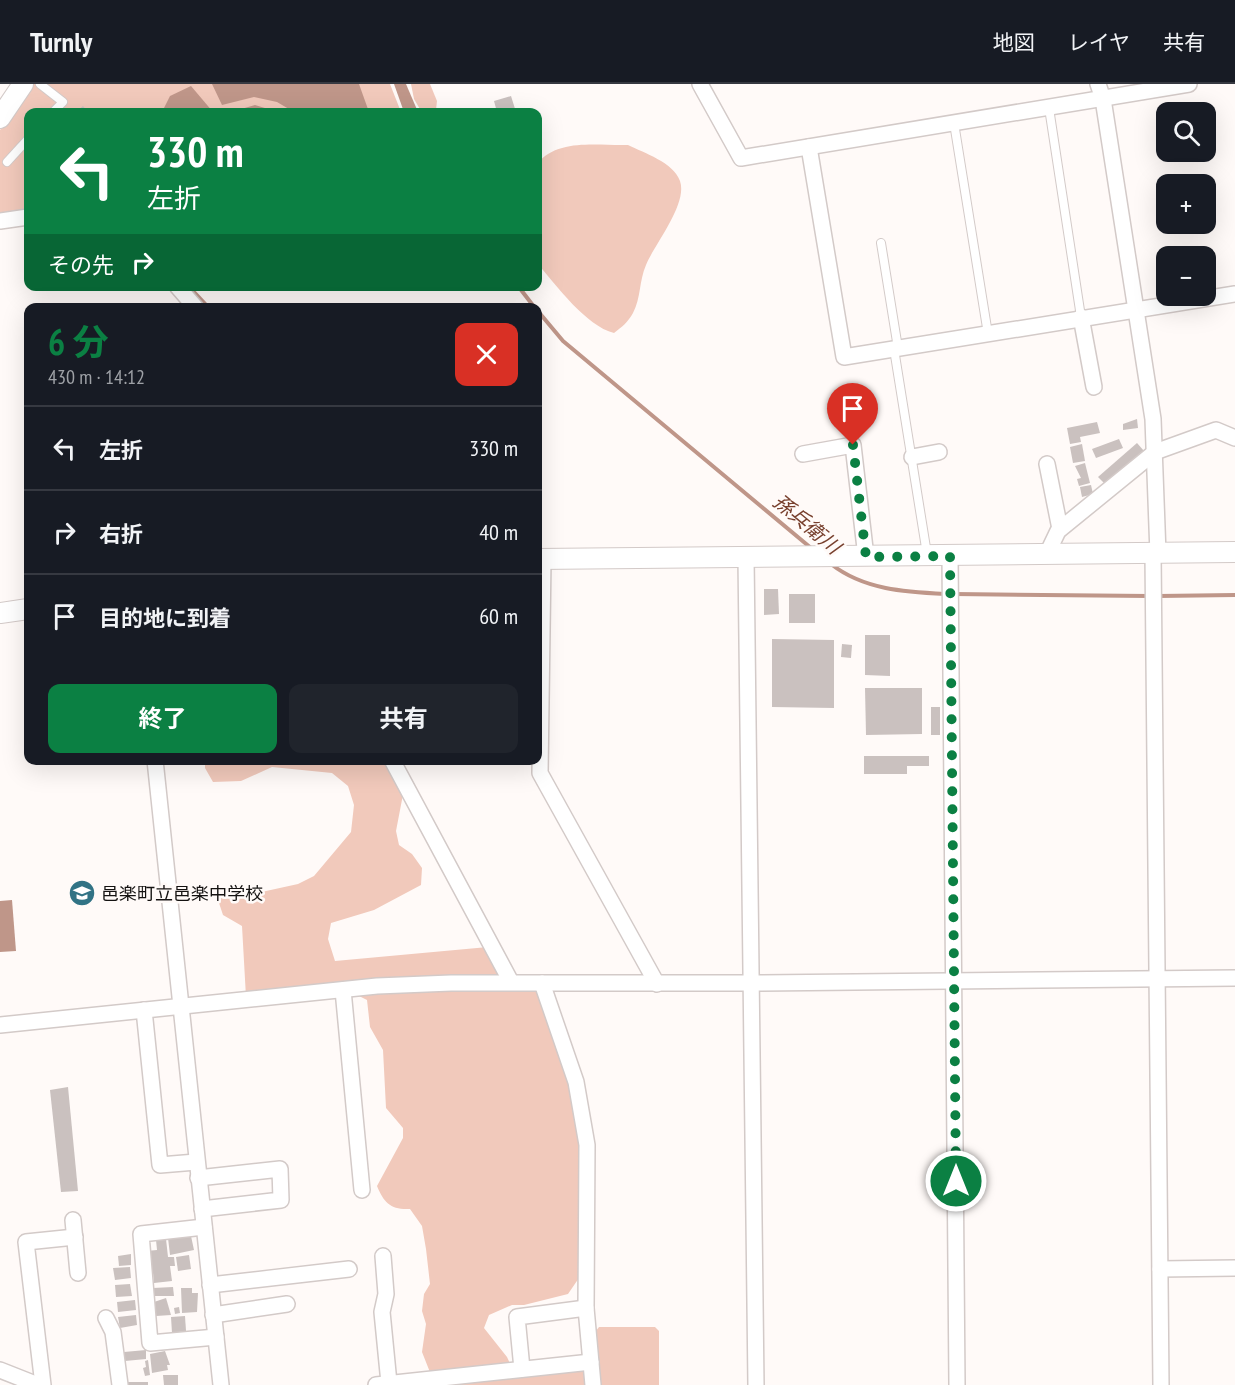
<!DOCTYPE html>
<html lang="ja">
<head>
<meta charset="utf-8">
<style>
  body { margin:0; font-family:"PT Sans Narrow","Noto Sans JP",sans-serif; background:#20242c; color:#f1f3f6; height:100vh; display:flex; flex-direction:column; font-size:22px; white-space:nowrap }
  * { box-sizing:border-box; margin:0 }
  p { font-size:20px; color:#9ea1a6 }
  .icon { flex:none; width:33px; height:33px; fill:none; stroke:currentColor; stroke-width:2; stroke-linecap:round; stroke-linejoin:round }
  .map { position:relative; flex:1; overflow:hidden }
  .sheet { position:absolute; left:24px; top:219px; width:518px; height:462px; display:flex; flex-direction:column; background:#171b24; border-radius:12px; box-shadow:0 6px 24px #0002 }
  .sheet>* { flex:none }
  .top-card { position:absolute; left:24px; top:24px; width:518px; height:183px; border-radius:12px; box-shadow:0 6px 24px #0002; background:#0b8043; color:#fff; overflow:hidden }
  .controls { position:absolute; left:1156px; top:18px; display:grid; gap:12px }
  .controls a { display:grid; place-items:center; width:60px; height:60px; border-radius:12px; background:#171b24; box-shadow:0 6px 24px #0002; font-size:30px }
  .pin { position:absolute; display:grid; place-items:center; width:51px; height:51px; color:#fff; margin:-62px -26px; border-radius:50% 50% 50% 0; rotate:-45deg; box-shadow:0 0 6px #0007 }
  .pin .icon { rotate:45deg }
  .me { position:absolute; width:66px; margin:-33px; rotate:0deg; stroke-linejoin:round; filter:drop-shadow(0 0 4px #0008) }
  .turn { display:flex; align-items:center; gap:21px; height:126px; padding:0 24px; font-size:27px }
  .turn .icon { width:78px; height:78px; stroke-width:2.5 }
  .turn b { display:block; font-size:42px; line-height:51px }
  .then { display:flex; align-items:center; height:57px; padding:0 24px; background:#0003; gap:12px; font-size:22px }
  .round { display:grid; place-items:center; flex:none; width:63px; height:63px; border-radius:12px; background:#20242c }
  .headline { display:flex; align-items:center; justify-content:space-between; height:102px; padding:0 24px }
  h1 { font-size:36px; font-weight:700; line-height:45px; color:#0b8043 }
  .action { display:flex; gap:12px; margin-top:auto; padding:12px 24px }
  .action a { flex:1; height:69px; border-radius:12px; background:#0b8043; color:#fff; font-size:24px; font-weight:700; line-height:69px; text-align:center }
  .action a+a { background:#20242c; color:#f1f3f6 }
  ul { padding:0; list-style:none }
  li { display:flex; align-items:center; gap:18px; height:84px; padding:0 24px; border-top:2px solid #363941 }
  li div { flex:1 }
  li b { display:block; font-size:22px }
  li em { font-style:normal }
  header { display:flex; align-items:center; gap:36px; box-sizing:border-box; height:84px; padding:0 30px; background:#171b24; border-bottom:2px solid #363941 }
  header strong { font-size:28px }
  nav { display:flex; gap:33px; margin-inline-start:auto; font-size:21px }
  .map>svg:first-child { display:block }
  .green { fill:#f1c9bb }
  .water { fill:#bf9689 }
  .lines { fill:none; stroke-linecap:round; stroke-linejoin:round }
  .stream { stroke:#bf9689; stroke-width:4 }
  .building { fill:#cac1bf }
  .service-casing { stroke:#d3cac8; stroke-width:10 }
  .minor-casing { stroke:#d3cac8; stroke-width:18 }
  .tertiary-casing { stroke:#d3cac8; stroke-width:22 }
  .service { stroke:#fff; stroke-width:8 }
  .minor { stroke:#fff; stroke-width:15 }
  .tertiary { stroke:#fff; stroke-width:20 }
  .route { stroke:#0b8043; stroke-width:10; stroke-dasharray:0 18 }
  .labels { text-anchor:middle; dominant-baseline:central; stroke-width:5; stroke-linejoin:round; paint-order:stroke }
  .poi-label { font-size:18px; fill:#141211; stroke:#fffaf8; text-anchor:start }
  .water-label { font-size:20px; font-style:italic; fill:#78402e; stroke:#fffaf8 }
</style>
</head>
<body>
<header>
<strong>Turnly</strong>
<nav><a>地図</a><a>レイヤ</a><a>共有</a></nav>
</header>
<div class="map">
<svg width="1235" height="1301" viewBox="0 0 1235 1301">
  <rect width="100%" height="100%" fill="#fffaf8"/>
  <g class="green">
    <path d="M 32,0 L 390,0 L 401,28 L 28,28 L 28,127 L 0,130 L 0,46 L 21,21 Z"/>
    <path d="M 411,0 L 430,0 L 437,17 L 436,26 L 430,28 L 421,27 L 414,15 Z"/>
    <path d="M 628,61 C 644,69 673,78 680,97 C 688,120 654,161 646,181 C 639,197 641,214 633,229 C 628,238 622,243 614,249 C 586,242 556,201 537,179 L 537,80 C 558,54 597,62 628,61 Z"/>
    <path d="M 205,676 L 392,677 L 405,700 L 396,747 L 399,761 L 412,770 L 422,784 L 421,801 L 374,826 L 331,839 L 328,855 L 335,877 L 488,863 L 509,903 L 536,902 L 569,999 L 580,1061 L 581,1191 L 568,1210 L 524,1221 L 512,1221 L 489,1231 L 484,1244 L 507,1273 L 514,1288 L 587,1281 L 590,1301 L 435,1301 L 422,1268 L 426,1240 L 422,1227 L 424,1210 L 430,1200 L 426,1165 L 422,1142 L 410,1125 C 391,1126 384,1119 377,1102 L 403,1054 L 403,1044 L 386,1024 L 383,966 L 370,943 L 367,916 L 339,902 L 246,913 L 242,842 L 223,831 L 218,816 L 235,807 L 257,809 L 298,800 L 314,792 L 351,748 L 354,721 L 348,702 L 332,689 L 272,683 L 241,697 L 213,698 L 205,684 Z"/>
    <path d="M 599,1243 L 655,1243 L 659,1247 L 659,1301 L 597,1301 L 592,1252 Z"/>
  </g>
  <g class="water">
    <path d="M 212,0 L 359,0 L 369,28 L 294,28 L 277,18 L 254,13 L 222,21 Z"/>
    <path d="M 394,0 L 406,0 L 418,28 L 404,28 Z"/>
    <path d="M 191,2 L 213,28 L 162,28 L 170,12 Z"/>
    <path d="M 255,21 L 278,28 L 231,28 Z"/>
    <path d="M 12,816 L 16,867 L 0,868 L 0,817 Z"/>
  </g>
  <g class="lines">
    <g class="stream">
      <path d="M 518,202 L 535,224"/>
      <path d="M 194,208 L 209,224"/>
      <path d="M 537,226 L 563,257 L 811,464"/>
      <path d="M 831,480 C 864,506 906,508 946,510"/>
      <path d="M 954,510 L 1150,512"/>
      <path d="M 1158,512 L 1235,511"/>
    </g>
  </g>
  <g class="building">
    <path d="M 511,12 L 516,28 L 497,28 L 494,17 Z"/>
    <path d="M 83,22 L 88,28 L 76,28 Z"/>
    <path d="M 1137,335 L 1138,344 L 1123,346 L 1123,340 Z"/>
    <path d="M 1097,338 L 1100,349 L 1080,353 L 1081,358 L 1070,360 L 1067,344 Z"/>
    <path d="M 1119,355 L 1123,364 L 1096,374 L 1092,365 Z"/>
    <path d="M 1137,359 L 1144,367 L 1106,401 L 1098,393 Z"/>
    <path d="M 1082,360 L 1085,377 L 1073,379 L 1070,363 Z"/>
    <path d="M 1085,379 L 1090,399 L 1079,402 L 1077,395 L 1081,394 L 1075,382 Z"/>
    <path d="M 1091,401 L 1093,410 L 1082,413 L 1080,403 Z"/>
    <path d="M 764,505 L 778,505 L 779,530 L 764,531 Z"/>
    <rect x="789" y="510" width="26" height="29"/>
    <path d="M 865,551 L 890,551 L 890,592 L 865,591 Z"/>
    <path d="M 772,555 L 834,556 L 834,624 L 772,623 Z"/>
    <path d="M 842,560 L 852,561 L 851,574 L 841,573 Z"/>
    <path d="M 865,604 L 922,604 L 922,650 L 866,651 Z"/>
    <rect x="931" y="623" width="9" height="28"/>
    <path d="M 864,672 L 929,672 L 929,682 L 907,682 L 907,690 L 864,690 Z"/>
    <path d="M 68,1003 L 78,1107 L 61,1108 L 50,1006 Z"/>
    <path d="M 183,1150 L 184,1153 L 191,1152 L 194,1166 L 170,1171 L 168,1154 Z"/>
    <path d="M 166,1155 L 168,1173 L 174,1173 L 175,1182 L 170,1182 L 172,1197 L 154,1199 L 153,1189 L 149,1189 L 146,1167 L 157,1166 L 156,1156 Z"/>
    <path d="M 131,1170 L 131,1181 L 119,1182 L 118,1172 Z"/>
    <path d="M 189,1171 L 191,1185 L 178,1187 L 176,1173 Z"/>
    <path d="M 130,1183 L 131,1194 L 115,1196 L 113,1184 Z"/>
    <path d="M 130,1200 L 132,1212 L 116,1213 L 115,1201 Z"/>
    <path d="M 173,1203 L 174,1212 L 153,1212 L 153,1204 Z"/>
    <path d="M 181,1204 L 192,1204 L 192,1209 L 198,1209 L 197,1228 L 182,1229 Z"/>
    <path d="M 166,1214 L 171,1231 L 156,1232 L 154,1218 Z"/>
    <path d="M 135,1216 L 136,1226 L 118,1228 L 117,1218 Z"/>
    <path d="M 179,1223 L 180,1229 L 175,1230 L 174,1224 Z"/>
    <path d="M 136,1231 L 137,1241 L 120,1244 L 118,1233 Z"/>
    <path d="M 185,1232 L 186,1247 L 172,1249 L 171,1233 Z"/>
    <path d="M 146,1266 L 146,1275 L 125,1277 L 124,1268 Z"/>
    <path d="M 165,1267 L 170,1281 L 167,1281 L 168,1286 L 152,1289 L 150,1270 Z"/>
    <path d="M 148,1276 L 150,1291 L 145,1292 L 143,1284 L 146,1283 L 145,1277 Z"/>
    <path d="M 163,1291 L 178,1291 L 178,1301 L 164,1301 Z"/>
    <rect x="128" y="1298" width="20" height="3"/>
  </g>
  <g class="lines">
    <defs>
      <g id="service">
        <path d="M 40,0 L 63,18 L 53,28"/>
        <path d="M 1049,24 L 1081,233"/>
        <path d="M 954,39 L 988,250"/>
        <path d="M 7,78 L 28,55"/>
        <path d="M 881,159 L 898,264"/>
        <path d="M 894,265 L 927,470"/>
      </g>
      <g id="minor">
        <path d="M 700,0 L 741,74 L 1189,0"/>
        <path d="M 1098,0 L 1103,15 L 1153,335 L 1158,470"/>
        <path d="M 809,63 L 844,273 L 1235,210"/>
        <path d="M 0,137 L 28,133"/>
        <path d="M 177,202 L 196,224"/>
        <path d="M 1081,233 L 1094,303"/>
        <path d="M 803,370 L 853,361 L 866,473"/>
        <path d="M 912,373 L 939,368"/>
        <path d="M 1047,380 L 1060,445"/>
        <path d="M 1047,470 L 1058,447 L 1155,368 L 1216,346 L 1235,354"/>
        <path d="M 1153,470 L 1161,1301"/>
        <path d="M 950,472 L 957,1301"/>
        <path d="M 746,473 L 756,1301"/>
        <path d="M 543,475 L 540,689 L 657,900"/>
        <path d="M 155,676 L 221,1301"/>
        <path d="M 392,676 L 511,898"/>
        <path d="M 542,899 L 576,998 L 587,1061 L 586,1224 L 593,1301"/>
        <path d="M 343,906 L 362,1106"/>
        <path d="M 144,926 L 160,1081 L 196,1078"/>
        <path d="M 0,941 L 377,902 L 451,899 L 753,899 L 1235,894"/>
        <path d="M 198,1094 L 280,1085 L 281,1116 L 202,1125"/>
        <path d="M 73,1136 L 78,1189"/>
        <path d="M 204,1143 L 141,1150 L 150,1259 L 216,1253"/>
        <path d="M 383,1172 L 386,1210 L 382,1228 L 389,1299"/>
        <path d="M 1160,1185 L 1235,1184"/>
        <path d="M 210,1201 L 349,1185"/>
        <path d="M 213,1231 L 287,1220"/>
        <path d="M 106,1234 L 113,1248 L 120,1301"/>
        <path d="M 522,1285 L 517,1233 L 586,1224"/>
        <path d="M 0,1286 L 38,1301"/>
        <path d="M 43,1301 L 26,1158 L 75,1153"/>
        <path d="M 376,1301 L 591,1278"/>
      </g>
      <g id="tertiary">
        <path d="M 0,34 L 23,0"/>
        <path d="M 537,475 L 1235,468"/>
        <path d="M 0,529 L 28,525"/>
      </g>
    </defs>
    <use href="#service" class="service-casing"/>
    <use href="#minor" class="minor-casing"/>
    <use href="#tertiary" class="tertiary-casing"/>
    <use href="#service" class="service"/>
    <use href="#minor" class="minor"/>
    <use href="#tertiary" class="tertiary"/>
  </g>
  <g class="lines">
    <path class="route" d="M 853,361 L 866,473 L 950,472 L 956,1097"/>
  </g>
  <defs>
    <symbol id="school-disc" viewBox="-11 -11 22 22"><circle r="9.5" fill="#317385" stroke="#fffaf8"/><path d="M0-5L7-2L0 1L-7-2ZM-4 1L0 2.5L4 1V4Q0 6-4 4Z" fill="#fff"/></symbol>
  </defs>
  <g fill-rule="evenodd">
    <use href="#school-disc" x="67" y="794" width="30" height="30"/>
  </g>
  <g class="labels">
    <g class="poi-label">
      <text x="101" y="809">邑楽町立邑楽中学校</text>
    </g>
    <g class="water-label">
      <text transform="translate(807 440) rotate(40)">孫兵衛川</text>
    </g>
  </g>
</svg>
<div class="controls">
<a><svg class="icon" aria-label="search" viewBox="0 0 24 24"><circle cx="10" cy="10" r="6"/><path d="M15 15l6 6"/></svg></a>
<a>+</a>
<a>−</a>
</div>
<div class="pin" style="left:853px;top:361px;background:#d93025"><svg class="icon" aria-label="arrive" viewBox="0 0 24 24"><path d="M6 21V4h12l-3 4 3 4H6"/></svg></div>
<svg class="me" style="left:956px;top:1097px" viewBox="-20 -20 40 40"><circle r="17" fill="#0b8043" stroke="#fff" stroke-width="3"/><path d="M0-11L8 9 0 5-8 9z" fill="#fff"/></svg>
<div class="top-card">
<div class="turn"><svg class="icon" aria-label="left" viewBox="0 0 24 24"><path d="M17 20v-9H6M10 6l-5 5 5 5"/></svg><div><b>330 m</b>左折</div></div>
<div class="then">その先<svg class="icon" aria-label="right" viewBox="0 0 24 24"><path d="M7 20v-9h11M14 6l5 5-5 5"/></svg></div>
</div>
<section class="sheet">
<div class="headline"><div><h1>6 分</h1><p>430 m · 14:12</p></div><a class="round" style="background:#d93025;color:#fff"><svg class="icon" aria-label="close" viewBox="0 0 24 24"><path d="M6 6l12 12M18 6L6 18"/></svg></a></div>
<ul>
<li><svg class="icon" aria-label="left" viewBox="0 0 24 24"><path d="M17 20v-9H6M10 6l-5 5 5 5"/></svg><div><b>左折</b></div><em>330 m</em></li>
<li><svg class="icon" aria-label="right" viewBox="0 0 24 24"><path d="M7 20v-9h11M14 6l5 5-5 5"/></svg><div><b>右折</b></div><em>40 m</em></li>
<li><svg class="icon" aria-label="arrive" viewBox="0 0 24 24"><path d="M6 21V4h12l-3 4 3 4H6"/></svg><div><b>目的地に到着</b></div><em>60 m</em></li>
</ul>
<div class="action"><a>終了</a><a>共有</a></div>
</section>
</div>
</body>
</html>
